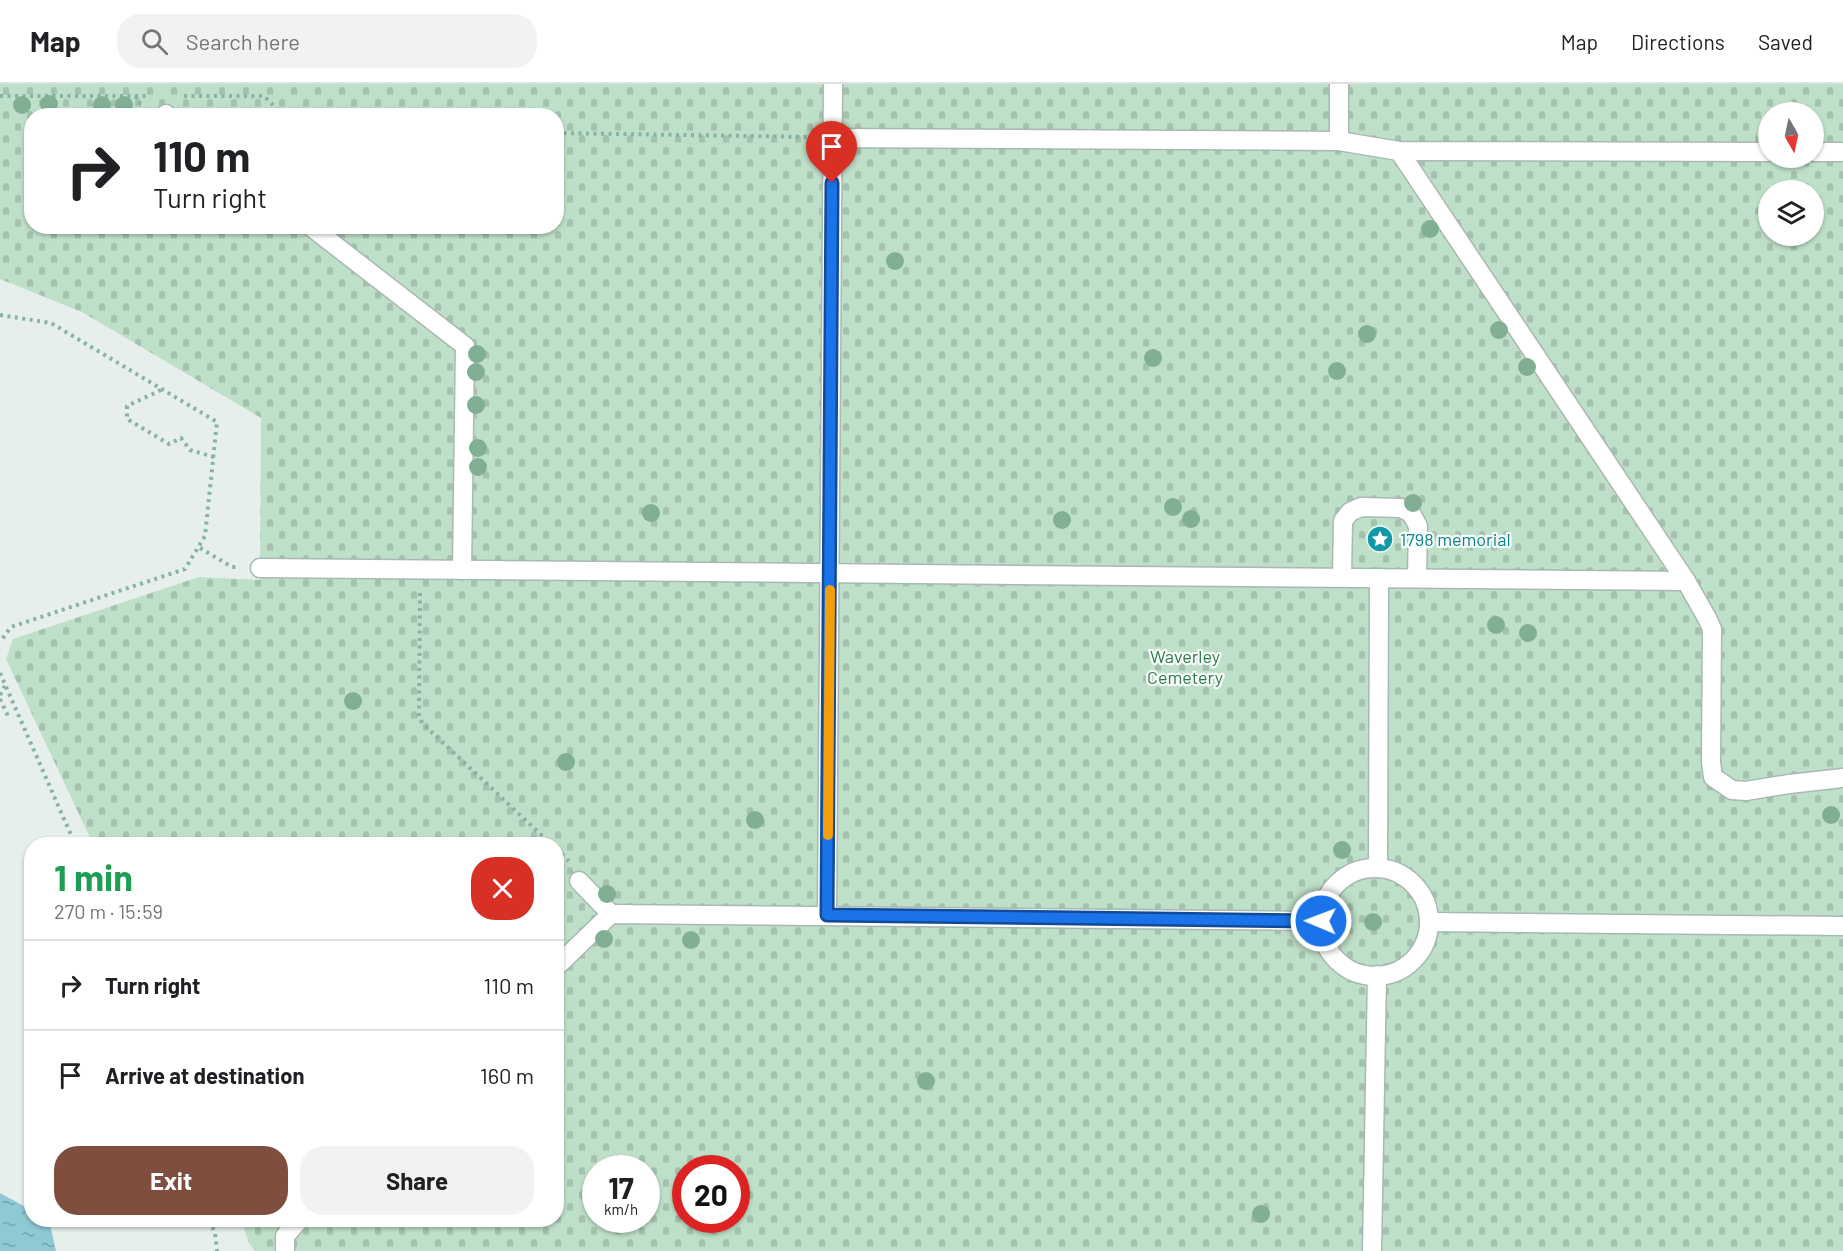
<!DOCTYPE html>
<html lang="en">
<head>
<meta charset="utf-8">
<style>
  body { margin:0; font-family:Barlow,sans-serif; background:#f2f2f2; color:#202124; height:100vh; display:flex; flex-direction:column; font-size:22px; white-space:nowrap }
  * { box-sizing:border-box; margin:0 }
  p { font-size:20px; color:#757577 }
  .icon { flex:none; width:33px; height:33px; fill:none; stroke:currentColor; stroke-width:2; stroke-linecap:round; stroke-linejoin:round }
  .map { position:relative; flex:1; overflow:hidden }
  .drawer { position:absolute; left:24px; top:753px; width:540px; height:390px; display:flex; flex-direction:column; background:#fff; border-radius:24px; box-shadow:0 2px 4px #0004 }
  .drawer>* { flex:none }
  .hud { position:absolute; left:24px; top:24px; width:540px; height:126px; border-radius:24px; box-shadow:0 2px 4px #0004; background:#fff; color:#202124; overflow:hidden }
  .needle { width:39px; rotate:171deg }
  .buttons { position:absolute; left:1758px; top:18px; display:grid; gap:12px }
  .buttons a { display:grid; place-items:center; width:66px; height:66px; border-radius:50%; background:#fff; box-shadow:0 2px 4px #0004; font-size:30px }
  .speed { position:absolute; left:582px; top:1071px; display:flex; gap:12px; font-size:30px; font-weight:700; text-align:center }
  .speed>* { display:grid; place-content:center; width:78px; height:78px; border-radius:50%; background:#fff; box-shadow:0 2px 4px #0004; line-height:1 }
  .speed small { font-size:15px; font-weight:400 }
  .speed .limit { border:9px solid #d22; background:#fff; color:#111 }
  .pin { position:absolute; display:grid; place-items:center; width:51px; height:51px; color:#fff; margin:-62px -26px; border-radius:50% 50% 50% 0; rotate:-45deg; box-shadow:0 0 6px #0007 }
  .pin .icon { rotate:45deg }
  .me { position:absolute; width:66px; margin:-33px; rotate:271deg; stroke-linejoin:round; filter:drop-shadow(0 0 4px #0008) }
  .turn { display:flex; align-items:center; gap:21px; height:126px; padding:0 30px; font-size:27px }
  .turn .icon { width:78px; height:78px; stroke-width:2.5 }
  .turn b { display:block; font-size:42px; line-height:51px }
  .round { display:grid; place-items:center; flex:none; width:63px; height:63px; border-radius:24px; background:#f2f2f2 }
  .summary { display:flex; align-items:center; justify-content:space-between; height:102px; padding:0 30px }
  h1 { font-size:36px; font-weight:700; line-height:45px; color:#1e9e55 }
  .primary-button { display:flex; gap:12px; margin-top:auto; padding:12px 30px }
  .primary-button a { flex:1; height:69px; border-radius:24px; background:#7f4e3f; color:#fff; font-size:24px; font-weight:700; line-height:69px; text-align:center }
  .primary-button a+a { background:#f2f2f2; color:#202124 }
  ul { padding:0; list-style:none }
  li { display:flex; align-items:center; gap:18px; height:90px; padding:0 30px; border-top:2px solid #e0e0e0 }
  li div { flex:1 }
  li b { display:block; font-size:22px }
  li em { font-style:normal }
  header { display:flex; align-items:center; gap:36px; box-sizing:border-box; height:84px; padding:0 30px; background:#fff; border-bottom:2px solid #e0e0e0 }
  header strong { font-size:28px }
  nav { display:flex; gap:33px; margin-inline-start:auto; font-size:21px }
  .search { width:420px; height:54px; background:#f2f2f2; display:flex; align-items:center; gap:15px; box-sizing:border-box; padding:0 21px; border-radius:24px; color:#757577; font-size:22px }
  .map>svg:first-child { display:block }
  .cemetery { fill:url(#cemetery-stones); fill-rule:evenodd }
  .water { fill:url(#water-ripples) }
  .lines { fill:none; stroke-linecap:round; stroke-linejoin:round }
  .minor-casing { stroke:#a8b8b2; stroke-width:21 }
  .path { stroke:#86b3a5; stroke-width:4; stroke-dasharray:3 4.5; stroke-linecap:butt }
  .minor { stroke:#fff; stroke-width:18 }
  .tree { fill:#80af93 }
  .route-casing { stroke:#114b97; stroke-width:15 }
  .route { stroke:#1a73e8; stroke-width:10 }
  .slow { stroke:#f59e0b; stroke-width:10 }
  .labels { text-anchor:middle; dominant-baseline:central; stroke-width:4.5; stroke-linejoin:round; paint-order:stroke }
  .culture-label { font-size:18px; fill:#0d838f; stroke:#f7fbf9; text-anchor:start }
  .park-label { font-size:18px; fill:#2d7a4b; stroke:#f7fbf9 }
</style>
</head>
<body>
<header>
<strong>Map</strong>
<div class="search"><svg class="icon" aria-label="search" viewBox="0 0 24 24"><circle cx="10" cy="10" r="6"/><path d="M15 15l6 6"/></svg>Search here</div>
<nav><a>Map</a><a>Directions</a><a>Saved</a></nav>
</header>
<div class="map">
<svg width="1843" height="1167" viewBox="0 0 1843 1167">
  <defs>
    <pattern id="cemetery-stones" width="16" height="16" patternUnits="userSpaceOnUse" patternTransform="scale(1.5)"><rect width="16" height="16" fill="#bfe0c8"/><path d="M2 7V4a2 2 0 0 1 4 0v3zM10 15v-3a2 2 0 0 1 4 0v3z" fill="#a4c1ad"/></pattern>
    <pattern id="water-ripples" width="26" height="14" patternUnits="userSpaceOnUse" patternTransform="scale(1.5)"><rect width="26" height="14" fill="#8ec9d4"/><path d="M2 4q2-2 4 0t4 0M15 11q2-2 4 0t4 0" fill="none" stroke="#74a5ad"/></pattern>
  </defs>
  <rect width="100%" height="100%" fill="#e6efeb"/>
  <path class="cemetery" d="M 0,0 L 1843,0 L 1843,1167 L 255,1167 L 249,1159 L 241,1136 L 556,1136 L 556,760 L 93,760 L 6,575 L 13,555 L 199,493 L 260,496 L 261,334 L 82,228 L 0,195 ZM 1768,28 L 1814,28 L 1814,74 L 1768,74 ZM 32,32 L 556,32 L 556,142 L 32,142 ZM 1768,106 L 1814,106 L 1814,152 L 1768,152 ZM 596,1084 L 646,1084 L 646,1136 L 596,1136 ZM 686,1084 L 736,1084 L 736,1136 L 686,1136 Z"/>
  <path class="water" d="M 0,1109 L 31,1126 L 32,1136 L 49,1136 L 56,1167 L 0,1167 Z"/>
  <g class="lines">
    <defs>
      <g id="minor">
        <path d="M 1339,0 L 1339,57"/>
        <path d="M 166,30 L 168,32"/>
        <path d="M 833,54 L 1339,57 L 1399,67 L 1768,68"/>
        <path d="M 1399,67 L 1686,497 L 1707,534 L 1712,545 L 1711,678 L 1713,693 L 1732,706 L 1746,707 L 1789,700 L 1843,694"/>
        <path d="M 1814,68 L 1843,68"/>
        <path d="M 310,142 L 465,262 L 462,486"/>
        <path d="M 260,484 L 1686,497"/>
        <path d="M 1342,493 L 1343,437 L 1350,428 L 1361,423 L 1401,424 L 1411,429 L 1418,442 L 1417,494"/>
        <path d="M 1378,784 L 1379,494"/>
        <circle cx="1375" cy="838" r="54"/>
        <path d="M 579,797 L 611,830"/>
        <path d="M 827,831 L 833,0"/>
        <path d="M 1429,838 L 1843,842"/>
        <path d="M 556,883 L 611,830 L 1321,837"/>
        <path d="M 285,1167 L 285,1152 L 299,1136"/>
        <path d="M 1372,1167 L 1377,891"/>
      </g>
    </defs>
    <use href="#minor" class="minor-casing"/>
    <g class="path">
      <path d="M 0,12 L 149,12"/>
      <path d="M 136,12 L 137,18 L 145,21"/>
      <path d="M 184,12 L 264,12 L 284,32"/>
      <path d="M 556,49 L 811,53"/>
      <path d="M 0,231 L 51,239 L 217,338 L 205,452 L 185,485 L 11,543 L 0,558"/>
      <path d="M 161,306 L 127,322 L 127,335 L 169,360 L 181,354 L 190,366 L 214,373"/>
      <path d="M 200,464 L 232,483 L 238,483"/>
      <path d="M 420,509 L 419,631 L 422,639 L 551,760"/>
      <path d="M 0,589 L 75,760"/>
      <path d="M 0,611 L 5,602"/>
      <path d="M 0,615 L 8,632"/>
      <path d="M 556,765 L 569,777"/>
      <path d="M 210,1136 L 215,1150 L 217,1167"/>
    </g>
    <use href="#minor" class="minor"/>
  </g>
  <g class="tree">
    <circle cx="49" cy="20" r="9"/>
    <circle cx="22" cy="21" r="9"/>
    <circle cx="102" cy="21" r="9"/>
    <circle cx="124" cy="21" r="9"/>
    <circle cx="1430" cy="145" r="9"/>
    <circle cx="895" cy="177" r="9"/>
    <circle cx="1499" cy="246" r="9"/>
    <circle cx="1367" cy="250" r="9"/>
    <circle cx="477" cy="270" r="9"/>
    <circle cx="1153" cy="274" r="9"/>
    <circle cx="1527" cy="283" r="9"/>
    <circle cx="1337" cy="287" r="9"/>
    <circle cx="476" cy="288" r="9"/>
    <circle cx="476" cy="321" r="9"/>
    <circle cx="478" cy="364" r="9"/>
    <circle cx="478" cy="383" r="9"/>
    <circle cx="1413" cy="419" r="9"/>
    <circle cx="1173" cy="423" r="9"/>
    <circle cx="651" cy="429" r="9"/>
    <circle cx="1191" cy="435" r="9"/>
    <circle cx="1062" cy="436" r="9"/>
    <circle cx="1496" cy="541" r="9"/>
    <circle cx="1528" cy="549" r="9"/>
    <circle cx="353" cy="617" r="9"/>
    <circle cx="566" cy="678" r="9"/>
    <circle cx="1831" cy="731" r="9"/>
    <circle cx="755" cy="736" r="9"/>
    <circle cx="1342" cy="766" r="9"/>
    <circle cx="607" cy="810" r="9"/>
    <circle cx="1373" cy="838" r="9"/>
    <circle cx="604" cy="855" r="9"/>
    <circle cx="691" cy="856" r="9"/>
    <circle cx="926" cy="997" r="9"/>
    <circle cx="1261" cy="1130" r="9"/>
  </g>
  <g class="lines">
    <defs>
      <path id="route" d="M 832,99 L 827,831 L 1321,837"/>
    </defs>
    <use href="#route" class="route-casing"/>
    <use href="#route" class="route"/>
    <path class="slow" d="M 828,751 L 830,506"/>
  </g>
  <defs>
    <symbol id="sight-disc" viewBox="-11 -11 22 22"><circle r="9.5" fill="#0f9aa8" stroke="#f7fbf9"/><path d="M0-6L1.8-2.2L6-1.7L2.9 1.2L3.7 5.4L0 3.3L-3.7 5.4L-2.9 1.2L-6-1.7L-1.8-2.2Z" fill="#fff"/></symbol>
  </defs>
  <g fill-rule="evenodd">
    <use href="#sight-disc" x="1365" y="440" width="30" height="30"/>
  </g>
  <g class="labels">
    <g class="culture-label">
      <text x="1400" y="455">1798 memorial</text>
    </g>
    <g class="park-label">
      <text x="1185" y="572">Waverley<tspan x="1185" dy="21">Cemetery</tspan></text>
    </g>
  </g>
</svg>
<div class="buttons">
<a><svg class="needle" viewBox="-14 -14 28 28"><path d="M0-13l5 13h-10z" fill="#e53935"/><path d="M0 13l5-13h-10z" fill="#757577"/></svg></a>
<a><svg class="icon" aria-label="layers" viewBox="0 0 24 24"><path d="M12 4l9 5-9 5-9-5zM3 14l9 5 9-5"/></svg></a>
</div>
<div class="speed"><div>17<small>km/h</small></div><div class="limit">20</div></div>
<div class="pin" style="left:832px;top:99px;background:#d93025"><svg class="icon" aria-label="arrive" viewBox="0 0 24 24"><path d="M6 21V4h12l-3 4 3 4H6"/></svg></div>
<svg class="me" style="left:1321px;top:837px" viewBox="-20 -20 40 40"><circle r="17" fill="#1a73e8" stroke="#fff" stroke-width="3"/><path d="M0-11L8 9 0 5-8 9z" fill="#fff"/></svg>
<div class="hud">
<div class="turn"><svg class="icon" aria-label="right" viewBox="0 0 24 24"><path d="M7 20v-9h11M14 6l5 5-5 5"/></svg><div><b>110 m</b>Turn right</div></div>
</div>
<section class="drawer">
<div class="summary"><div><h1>1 min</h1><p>270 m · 15:59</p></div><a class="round" style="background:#d93025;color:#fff"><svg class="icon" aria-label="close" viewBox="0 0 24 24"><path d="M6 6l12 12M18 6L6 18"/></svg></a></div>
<ul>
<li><svg class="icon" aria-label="right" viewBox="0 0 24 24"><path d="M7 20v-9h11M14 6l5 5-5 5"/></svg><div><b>Turn right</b></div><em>110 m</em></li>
<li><svg class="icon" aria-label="arrive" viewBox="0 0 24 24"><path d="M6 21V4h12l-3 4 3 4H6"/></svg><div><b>Arrive at destination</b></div><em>160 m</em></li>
</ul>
<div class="primary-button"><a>Exit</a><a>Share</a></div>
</section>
</div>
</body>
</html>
